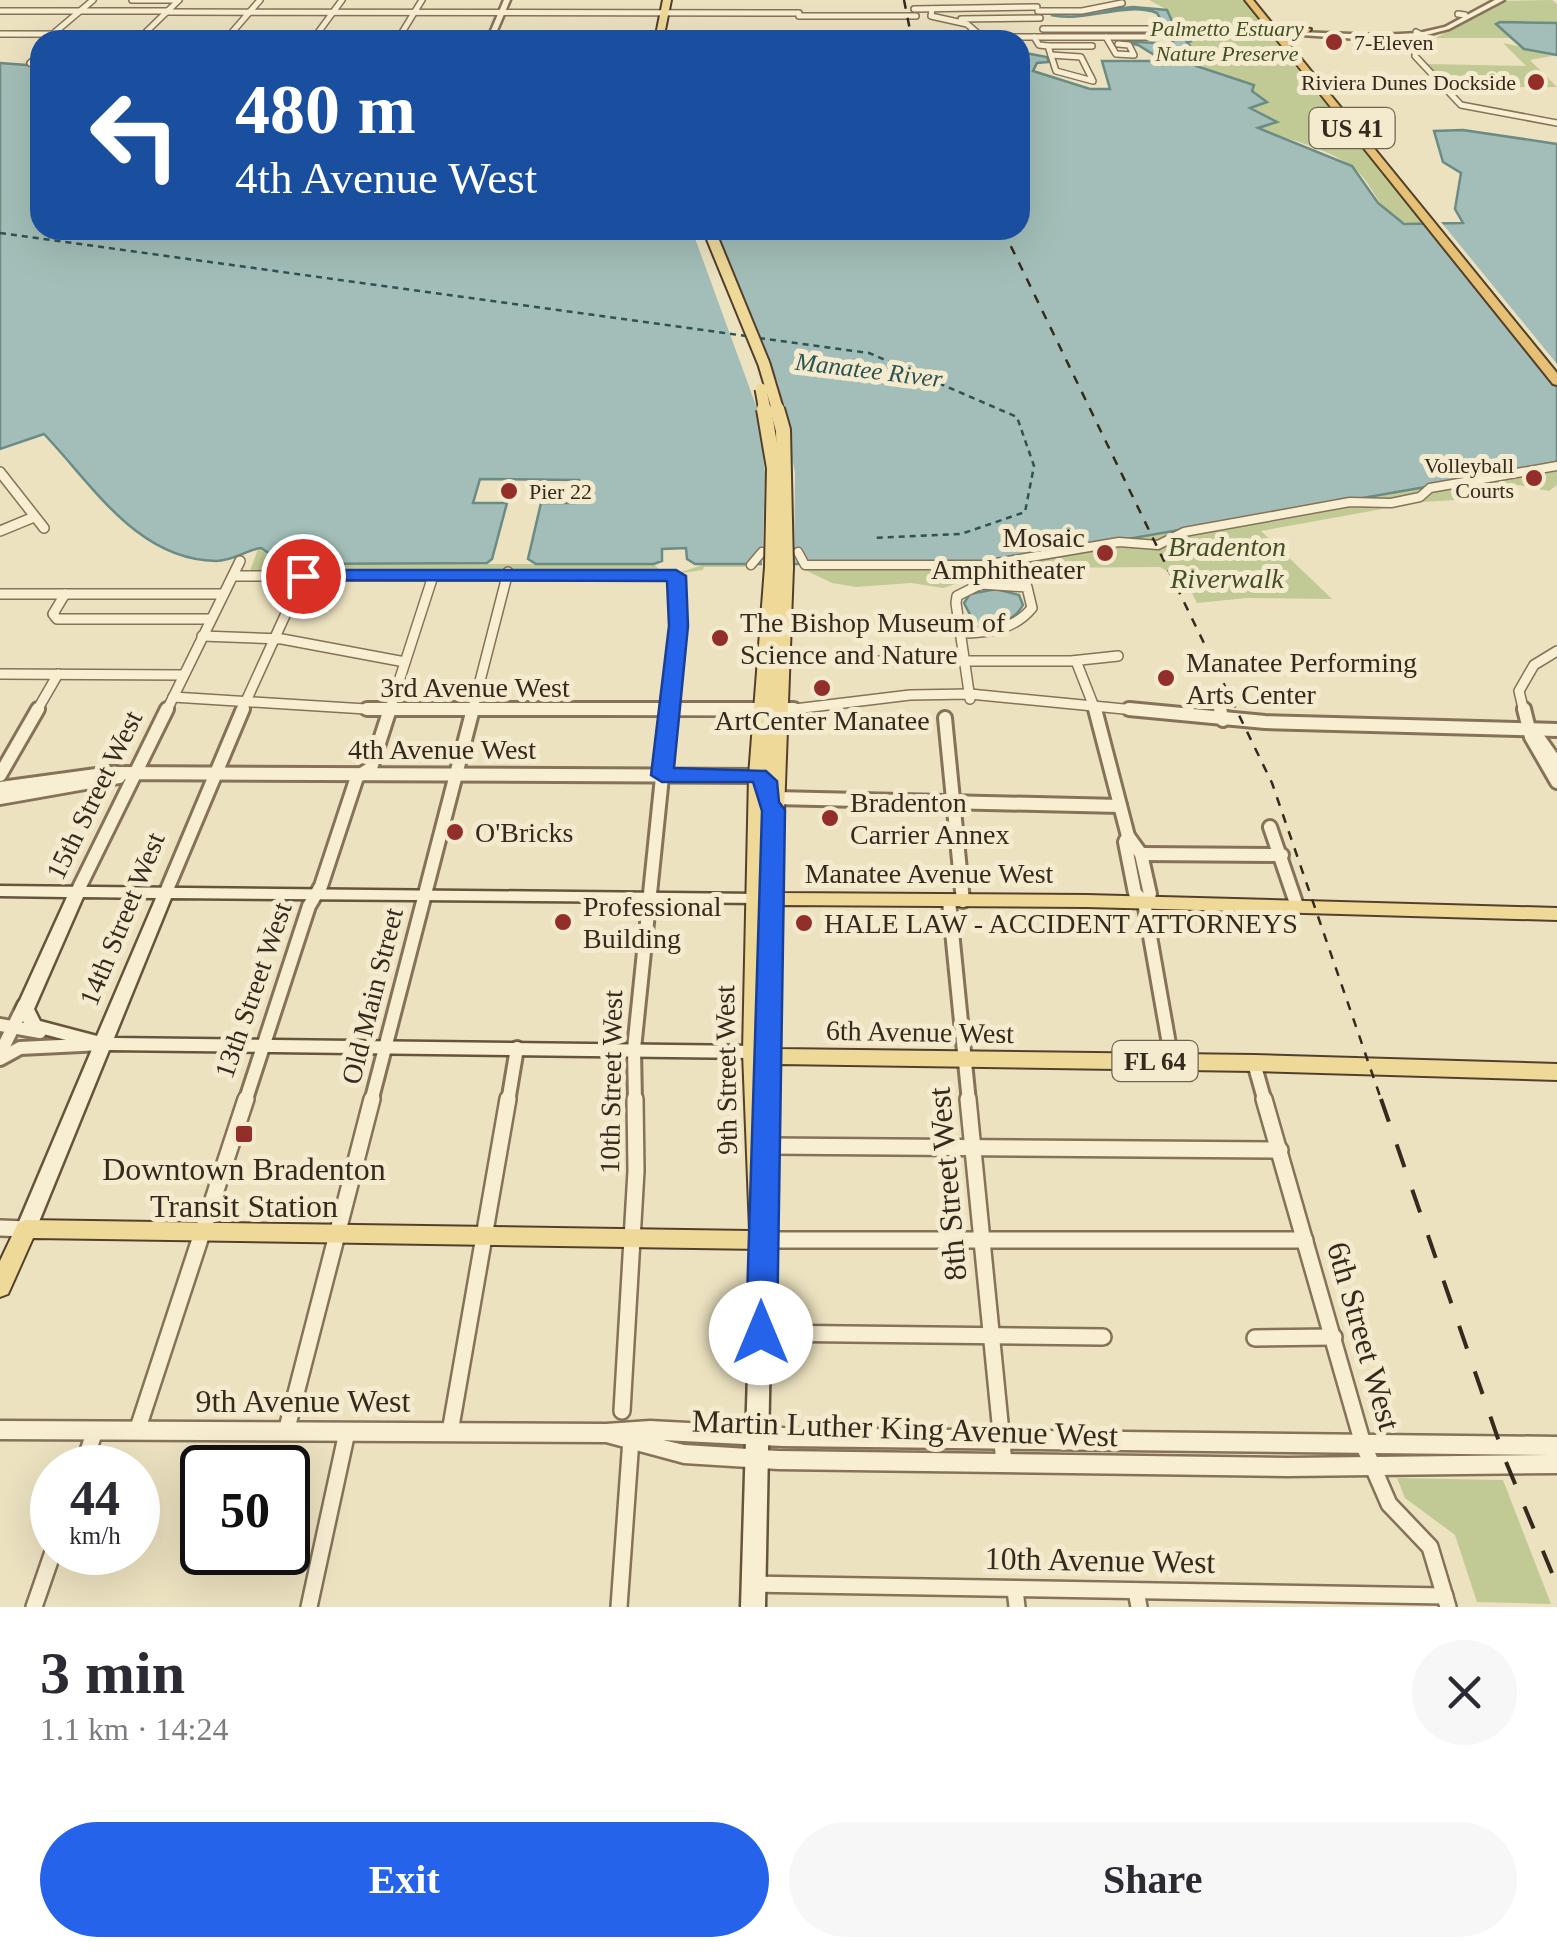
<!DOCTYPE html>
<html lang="en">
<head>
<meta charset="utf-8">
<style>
  body { margin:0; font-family:"Times New Roman",serif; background:#f7f7f7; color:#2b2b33; height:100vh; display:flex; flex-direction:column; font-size:38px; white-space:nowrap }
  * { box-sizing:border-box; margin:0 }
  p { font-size:32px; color:#7c7c81 }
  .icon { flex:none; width:55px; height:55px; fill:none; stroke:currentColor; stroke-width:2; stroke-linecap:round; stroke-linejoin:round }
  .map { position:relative; height:1607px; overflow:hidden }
  .sheet { display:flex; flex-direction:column; background:#fff; flex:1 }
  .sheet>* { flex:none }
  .banner { position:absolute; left:30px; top:30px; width:1000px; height:210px; border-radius:30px; box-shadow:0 10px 40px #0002; background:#1a4fa0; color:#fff; overflow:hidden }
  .speed { position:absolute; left:30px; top:1445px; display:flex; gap:20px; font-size:50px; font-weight:700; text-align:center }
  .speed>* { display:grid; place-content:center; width:130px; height:130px; border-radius:50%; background:#fff; box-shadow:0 10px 40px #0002; line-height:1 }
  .speed small { font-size:25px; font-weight:400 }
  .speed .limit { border:5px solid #111; border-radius:15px; background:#fff; color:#111 }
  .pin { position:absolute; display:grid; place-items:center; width:85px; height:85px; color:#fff; margin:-42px; border:5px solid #fff; border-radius:50%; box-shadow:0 2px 10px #0007 }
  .me { position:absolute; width:110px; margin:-55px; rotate:0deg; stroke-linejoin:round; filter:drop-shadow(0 0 8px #0008) }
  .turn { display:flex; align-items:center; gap:35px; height:210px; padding:0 40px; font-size:45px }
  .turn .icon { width:130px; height:130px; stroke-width:2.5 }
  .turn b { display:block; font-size:70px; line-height:85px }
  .round { display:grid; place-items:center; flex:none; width:105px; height:105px; border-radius:52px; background:#f7f7f7 }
  .summary { display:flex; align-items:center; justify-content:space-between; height:170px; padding:0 40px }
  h1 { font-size:60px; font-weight:600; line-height:75px }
  .primary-button { display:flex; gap:20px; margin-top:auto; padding:20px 40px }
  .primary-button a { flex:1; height:115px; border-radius:60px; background:#2563eb; color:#fff; font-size:40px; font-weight:600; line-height:115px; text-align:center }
  .primary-button a+a { background:#f7f7f7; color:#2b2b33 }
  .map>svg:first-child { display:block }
  .green { fill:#c1ca94 }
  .water { fill:#a3beb8; stroke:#6a8c85; stroke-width:2.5 }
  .pier { fill:#ece2c0 }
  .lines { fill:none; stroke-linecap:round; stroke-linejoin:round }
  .ferry { stroke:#2c5454; stroke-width:2.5; stroke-dasharray:6 5; stroke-linecap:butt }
  .pedestrian-casing { stroke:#857259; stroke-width:11 }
  .minor-far3-casing { stroke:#857259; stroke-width:8 }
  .minor-far2-casing { stroke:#857259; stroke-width:12 }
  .minor-far1-casing { stroke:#857259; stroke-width:18 }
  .minor-casing { stroke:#857259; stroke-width:20 }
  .tertiary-casing { stroke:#857259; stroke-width:5 }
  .secondary-casing { stroke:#66543c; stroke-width:5 }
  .primary-casing { stroke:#52402d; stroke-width:4 }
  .trunk-casing { stroke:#52402d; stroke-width:4 }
  .pedestrian { stroke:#f8efd3; stroke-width:8 }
  .minor-far3 { stroke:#f8efd3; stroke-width:5 }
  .minor-far2 { stroke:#f8efd3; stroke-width:9 }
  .minor-far1 { stroke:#f8efd3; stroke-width:12 }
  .minor { stroke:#f8efd3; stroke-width:15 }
  .tertiary { fill:#f8efd3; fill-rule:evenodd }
  .secondary { fill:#f8efd3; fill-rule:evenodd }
  .primary { fill:#efd998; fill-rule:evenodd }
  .trunk { fill:#e5c075; fill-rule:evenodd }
  .rail-far1 { stroke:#352a1d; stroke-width:2.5; stroke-dasharray:9 9; stroke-linecap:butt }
  .rail { stroke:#352a1d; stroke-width:4; stroke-dasharray:24 24; stroke-linecap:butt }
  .primary-bridge-far1-casing { stroke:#52402d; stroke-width:15; stroke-linecap:butt }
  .primary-bridge-casing { stroke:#52402d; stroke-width:18; stroke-linecap:butt }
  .primary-bridge-far1 { stroke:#efd998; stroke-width:11 }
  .primary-bridge { stroke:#efd998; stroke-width:14 }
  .route { fill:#2563eb; stroke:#184099; stroke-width:2.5 }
  .poi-dot { fill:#922f2a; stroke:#f4ebcf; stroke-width:4 }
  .labels { text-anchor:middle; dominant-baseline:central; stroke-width:10; stroke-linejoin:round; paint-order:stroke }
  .far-park-label { font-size:22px; font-style:italic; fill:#435124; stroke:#f4ebcf }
  .far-poi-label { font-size:22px; fill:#352a1d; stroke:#f4ebcf; text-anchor:start }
  .shield { fill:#f4ebcf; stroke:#6e6452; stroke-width:2.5 }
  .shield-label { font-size:25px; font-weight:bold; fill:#352a1d }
  .far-water-label { font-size:25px; font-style:italic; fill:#2c5454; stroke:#f4ebcf }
  .poi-label { font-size:28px; fill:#352a1d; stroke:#f4ebcf; text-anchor:start }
  .park-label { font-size:28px; font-style:italic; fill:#435124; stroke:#f4ebcf }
  .street-label { font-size:28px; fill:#352a1d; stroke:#f4ebcf }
  .near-poi-label { font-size:32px; fill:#352a1d; stroke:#f4ebcf }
  .near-street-label { font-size:32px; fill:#352a1d; stroke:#f4ebcf }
</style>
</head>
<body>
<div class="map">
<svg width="1557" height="1607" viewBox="0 0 1557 1607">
  <rect width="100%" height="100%" fill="#ece2c0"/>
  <g class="green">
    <path d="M 1149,0 L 1244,0 L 1330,112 L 1283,53 L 1427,225 C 1375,226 1381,187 1351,166 C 1325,147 1285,139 1255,127 L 1246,82 L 1194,66 L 1188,55 L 1189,41 L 1181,38 L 1166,9 Z"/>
    <path d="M 1552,0 L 1557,4 L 1557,23 L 1497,23 L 1511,38 L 1436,38 L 1502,1 Z"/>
    <path d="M 1503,43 L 1557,55 L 1530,60 L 1557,87 L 1514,87 L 1518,94 L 1498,94 L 1490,87 L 1447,87 L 1425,64 L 1526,66 Z"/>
    <path d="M 1557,464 L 1557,485 L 1549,491 L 1518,485 L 1489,490 L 1474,499 L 1421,502 L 1261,531 L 1332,599 L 1247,598 L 1197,603 L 1187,583 L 1160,567 L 1033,568 L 1034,577 L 977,577 L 943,588 L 911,583 L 856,587 L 832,583 L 803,569 L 801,563 L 759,557 L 750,567 L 704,567 L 703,570 L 675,574 L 248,576 L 258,549 L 289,564 L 654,564 C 668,582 689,568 706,564 C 718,561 734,564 747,564 L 754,552 L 984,564 Z"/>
    <path d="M 1397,1478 L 1503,1480 L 1551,1604 L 1477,1602 L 1455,1535 L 1405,1498 Z"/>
  </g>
  <g class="water">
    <path d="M 1133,7 L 1167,10 L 1175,28 L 1187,36 L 1181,38 L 1192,41 L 1187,42 L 1194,51 L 1188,54 L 1196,66 L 1254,85 L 1252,91 L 1267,102 L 1250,108 L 1277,122 L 1258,128 L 1352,166 L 1378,203 L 1404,224 L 1463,223 L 1455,209 L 1461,173 L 1443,162 L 1434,131 L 1463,130 L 1557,144 L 1557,464 L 984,564 L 794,564 L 765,558 L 762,564 L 695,564 L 687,559 L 686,548 L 662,549 L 662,561 L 654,564 L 536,564 L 528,559 L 541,503 L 574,503 L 579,480 L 480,479 L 473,503 L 507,503 L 492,559 L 487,563 L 285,564 L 261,548 C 246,550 233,561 216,561 C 137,560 92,484 44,434 L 0,449 L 0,63 L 40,66 L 40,230 L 1020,230 L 1020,52 L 1047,57 L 1049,62 L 1037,63 L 1033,71 L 1090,89 L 1110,89 L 1102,61 L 1164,61 L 1138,45 L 1119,41 L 1174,44 L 1157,13 C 1126,1 1084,23 1051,15 Z"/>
    <path d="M 1500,22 L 1557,23 L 1557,55 L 1524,49 L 1496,24 Z"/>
    <path d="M 996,589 L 1019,595 L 1023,605 C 1015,620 994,629 976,626 L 964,603 L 970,594 Z"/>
  </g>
  <g class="pier">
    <path d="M 1426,222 L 1441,222 L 1557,364 L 1557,387 Z"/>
    <path d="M 692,230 L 715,230 L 778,383 L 795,473 L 794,566 L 762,566 L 765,474 L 758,411 Z"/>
  </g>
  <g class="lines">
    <g class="ferry">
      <path d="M 0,233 L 746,336"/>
      <path d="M 759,338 L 869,353 L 1017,417 L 1034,466 L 1025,512 L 961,534 L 874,538"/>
    </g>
    <defs>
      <g id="pedestrian">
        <path d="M 798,552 L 805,565 L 984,565 L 1119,542 L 1158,545 L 1184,532 L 1350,502 L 1391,503 L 1420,497 L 1430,488 L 1557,466"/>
        <path d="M 751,565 L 762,552"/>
      </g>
      <g id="minor-far3">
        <path d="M 132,0 L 178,0"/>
        <path d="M 914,9 L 1037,7"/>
        <path d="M 932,9 L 931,16 L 967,24 L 982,37 L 1155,37"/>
        <path d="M 0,11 L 167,11"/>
        <path d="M 1038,11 L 1082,11 L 1122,3"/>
        <path d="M 167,12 L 799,13"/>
        <path d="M 1458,14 L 1465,15"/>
        <path d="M 799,16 L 916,16"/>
        <path d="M 961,19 L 1040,18"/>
        <path d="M 1043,29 L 1150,29"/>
        <path d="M 1416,32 L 1427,38 L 1415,48 L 1415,56 L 1461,105 L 1557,123"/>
        <path d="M 54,33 L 93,0"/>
        <path d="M 0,34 L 857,36"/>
        <path d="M 144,34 L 179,0"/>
        <path d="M 317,34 L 342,0"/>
        <path d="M 228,37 L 260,0"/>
        <path d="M 1034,37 L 1039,45 L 1048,46 L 1056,71 L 1093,81 L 1091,77"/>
        <path d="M 1106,37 L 1116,54 L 1134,55 L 1129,45 L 1118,44"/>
        <path d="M 398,39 L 422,0"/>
        <path d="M 1048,46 L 1092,46"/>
        <path d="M 1051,55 L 1081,57 L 1091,77"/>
        <path d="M 30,63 L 40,54"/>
        <path d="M 1328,87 L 1443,86"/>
      </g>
      <g id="minor-far2">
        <path d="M 0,472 L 44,528"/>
        <path d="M 0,531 L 34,517"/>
        <path d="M 233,576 L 676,576 L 678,626 L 669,712"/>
        <path d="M 0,594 L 223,594"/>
        <path d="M 65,594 L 53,614 L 57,619 L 211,619"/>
        <path d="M 961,633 C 988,633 1014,630 1032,608 L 1027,587 L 981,584 L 957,596 L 956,603 L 970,699"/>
        <path d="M 202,636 L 282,639 L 405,662"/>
        <path d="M 837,661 L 1071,661 L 1118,656"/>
        <path d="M 1076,661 L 1096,712"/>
        <path d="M 0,674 L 183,675"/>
        <path d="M 173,697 L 382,710 L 778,711 L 910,695 L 970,694 L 1155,712"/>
        <path d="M 1219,705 L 1221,712"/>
        <path d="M 36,712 L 58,674"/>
        <path d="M 166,712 L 240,561"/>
        <path d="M 241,712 L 303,576"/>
        <path d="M 389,712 L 433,576"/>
        <path d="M 472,712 L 508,572"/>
        <path d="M 1524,712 L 1519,691 L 1534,665 L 1557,651"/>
      </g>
      <g id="minor-far1">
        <path d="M 367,709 L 794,709"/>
        <path d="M 1095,709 L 1128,836 L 1125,842 L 1135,893 L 1144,902 L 1172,1061"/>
        <path d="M 1129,709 L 1265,722 L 1557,730"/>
        <path d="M 1220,709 L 1223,720"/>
        <path d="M 1524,709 L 1531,737 L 1557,782"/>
        <path d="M 945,718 L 963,901"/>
        <path d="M 1533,730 L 1557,764"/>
        <path d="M 0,775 L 38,709"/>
        <path d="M 0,788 L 111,773 L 758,776"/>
        <path d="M 0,798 L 119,777"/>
        <path d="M 775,798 L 1120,806"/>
        <path d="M 1270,827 L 1297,906"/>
        <path d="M 1128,836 L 1141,854 L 1150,894 L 1144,902"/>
        <path d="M 1141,854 L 1282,855"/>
        <path d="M 77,892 L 167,709"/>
        <path d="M 166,892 L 243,709"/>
        <path d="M 949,901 L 969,1102"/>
        <path d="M 0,1025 L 40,1032"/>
        <path d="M 0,1054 L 24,1005"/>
        <path d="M 0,1059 L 20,1048 L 102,1044"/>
        <path d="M 1254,1063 L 1265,1102"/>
        <path d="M 245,1102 L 309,906 L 321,886 L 357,777 L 371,768 L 390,709"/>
        <path d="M 371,1102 L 473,709"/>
        <path d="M 508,1102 L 517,1048"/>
        <path d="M 635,1102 L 634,1049 L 669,709"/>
      </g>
      <g id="minor">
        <path d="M 968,1099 L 1004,1463"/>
        <path d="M 1264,1099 L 1363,1444 L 1389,1504 L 1430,1547 L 1448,1607"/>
        <path d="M 768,1146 L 1280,1150"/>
        <path d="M 0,1228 L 26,1229"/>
        <path d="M 762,1240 L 1305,1240"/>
        <path d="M 761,1333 L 1103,1337"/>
        <path d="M 1255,1338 L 1334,1337"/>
        <path d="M 622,1411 L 636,1171 L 635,1099"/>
        <path d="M 137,1431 L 246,1099"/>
        <path d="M 286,1432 L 372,1099"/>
        <path d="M 450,1432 L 508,1099"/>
        <path d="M 82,1468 L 95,1431"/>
        <path d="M 754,1584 L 1445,1596"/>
        <path d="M 1015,1589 L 1017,1607"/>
        <path d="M 1136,1591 L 1139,1607"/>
        <path d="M 34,1607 L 53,1552"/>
        <path d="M 309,1607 L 347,1432"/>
        <path d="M 619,1607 L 631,1439"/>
      </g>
      <g id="tertiary">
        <path d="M 504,0 L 510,0 L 493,40 L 487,40 Z"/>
        <path d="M 1495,0 L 1504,0 L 1449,29 L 1419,37 L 1358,39 L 1273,33 L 1296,32 L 1379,35 L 1419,33 L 1445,27 Z"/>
        <path d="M 857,34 L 881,40 L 855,37 Z"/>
        <path d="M 0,1421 L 606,1424 L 650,1421 L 783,1428 L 1557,1437 L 1557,1473 L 1287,1476 L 778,1469 L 684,1463 L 606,1442 L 0,1439 ZM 663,1440 L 783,1446 L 1550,1455 L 1287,1458 L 778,1451 L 684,1445 Z"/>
      </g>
      <g id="secondary">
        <path d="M 0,886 L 757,894 L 765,899 L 763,903 L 171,898 L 114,1038 L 753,1046 L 759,1047 L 762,1052 L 759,1057 L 753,1058 L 109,1050 L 36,1229 L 33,1235 L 26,1237 L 19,1235 L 16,1229 L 93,1047 L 28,1030 L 16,1009 L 67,897 L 0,896 ZM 83,897 L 156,898 L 97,1036 L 40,1021 L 34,1009 Z"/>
        <path d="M 762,1232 L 769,1234 L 772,1240 L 765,1607 L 741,1607 L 752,1240 L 755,1234 Z"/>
      </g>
      <g id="primary">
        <path d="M 663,0 L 671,0 L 663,40 L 655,40 Z"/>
        <path d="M 772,563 L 779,567 L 786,563 L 793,567 L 781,893 L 1087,895 L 1557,908 L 1557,920 L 1087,907 L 781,905 L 779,1049 L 1254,1055 L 1557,1064 L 1557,1080 L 1254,1071 L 779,1064 L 777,1168 L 770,1175 L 773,1240 L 770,1247 L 762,1249 L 33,1238 L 8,1294 L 0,1297 L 0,1261 L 18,1223 L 26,1220 L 750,1231 L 743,1052 L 749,776 L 765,567 Z"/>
      </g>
      <path id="trunk" d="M 1245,0 L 1253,0 L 1274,26 L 1278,24 L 1311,29 L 1308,33 L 1276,28 L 1557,373 L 1557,385 L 1553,384 Z"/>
    </defs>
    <use href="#pedestrian" class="pedestrian-casing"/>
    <use href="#minor-far3" class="minor-far3-casing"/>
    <use href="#minor-far2" class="minor-far2-casing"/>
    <use href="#minor-far1" class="minor-far1-casing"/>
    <use href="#minor" class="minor-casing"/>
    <use href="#tertiary" class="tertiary-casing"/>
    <use href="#secondary" class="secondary-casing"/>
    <use href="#primary" class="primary-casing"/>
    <use href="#trunk" class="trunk-casing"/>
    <use href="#pedestrian" class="pedestrian"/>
    <use href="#minor-far3" class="minor-far3"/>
    <use href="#minor-far2" class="minor-far2"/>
    <use href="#minor-far1" class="minor-far1"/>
    <use href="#minor" class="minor"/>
    <use href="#tertiary" class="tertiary"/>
    <use href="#secondary" class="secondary"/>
    <use href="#primary" class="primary"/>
    <use href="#trunk" class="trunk"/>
    <g class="rail-far1">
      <path d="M 904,0 L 912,40"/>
      <path d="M 1003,230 L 1272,783 L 1382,1102"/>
    </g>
    <path class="rail" d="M 1381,1099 L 1506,1462 L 1557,1585"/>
    <defs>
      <g id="primary-bridge-far1">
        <path d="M 709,230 L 764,364 L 778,411"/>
        <path d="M 761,389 L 765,411"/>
      </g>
      <g id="primary-bridge">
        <path d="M 764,409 L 774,468 L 772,567"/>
        <path d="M 777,409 L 783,430 L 786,567"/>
      </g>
    </defs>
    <use href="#primary-bridge-far1" class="primary-bridge-far1-casing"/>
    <use href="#primary-bridge" class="primary-bridge-casing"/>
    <use href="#primary-bridge-far1" class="primary-bridge-far1"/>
    <use href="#primary-bridge" class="primary-bridge"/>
  </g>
  <path class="route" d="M 303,570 L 676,570 L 686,576 L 688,626 L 674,768 L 766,771 L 777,781 L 779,802 L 785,810 L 777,1333 L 772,1343 L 761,1347 L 750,1343 L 746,1333 L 762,811 L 753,782 L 662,782 L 651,775 L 669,626 L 667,581 L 296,580 L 296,572 Z"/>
  <g class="poi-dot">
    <circle cx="1334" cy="42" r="10"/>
    <circle cx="1536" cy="82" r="10"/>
    <circle cx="1534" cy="478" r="10"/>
    <circle cx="509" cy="491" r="10"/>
    <circle cx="1105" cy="553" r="10"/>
    <circle cx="720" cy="638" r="10"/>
    <circle cx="1166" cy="678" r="10"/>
    <circle cx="822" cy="688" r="10"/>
    <circle cx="830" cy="818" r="10"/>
    <circle cx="455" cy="832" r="10"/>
    <circle cx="563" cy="922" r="10"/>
    <circle cx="804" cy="923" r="10"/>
    <rect x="234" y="1124" width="20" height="20" rx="5"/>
  </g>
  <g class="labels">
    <g class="far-park-label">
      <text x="1227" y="28">Palmetto Estuary<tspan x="1227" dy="25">Nature Preserve</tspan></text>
    </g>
    <g class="far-poi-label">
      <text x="1354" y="42">7-Eleven</text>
      <text x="1516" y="82" text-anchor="end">Riviera Dunes Dockside</text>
      <text x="1514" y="465" text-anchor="end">Volleyball<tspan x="1514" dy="25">Courts</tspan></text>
      <text x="529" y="491">Pier 22</text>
    </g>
    <g class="shield">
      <rect x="1309.5" y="108" width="85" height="40" rx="8"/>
      <rect x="1112.5" y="1041" width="85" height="40" rx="8"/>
    </g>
    <g class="shield-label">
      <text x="1352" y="128">US 41</text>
      <text x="1155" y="1061">FL 64</text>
    </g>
    <g class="far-water-label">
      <text transform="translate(869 370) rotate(7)">Manatee River</text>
    </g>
    <g class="poi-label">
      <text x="1085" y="537" text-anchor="end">Mosaic<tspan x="1085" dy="32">Amphitheater</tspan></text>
      <text x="740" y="622">The Bishop Museum of<tspan x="740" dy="32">Science and Nature</tspan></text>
      <text x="1186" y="662">Manatee Performing<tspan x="1186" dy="32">Arts Center</tspan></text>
      <text x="822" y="720" text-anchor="middle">ArtCenter Manatee</text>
      <text x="850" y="802">Bradenton<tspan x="850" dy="32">Carrier Annex</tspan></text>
      <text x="475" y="832">O'Bricks</text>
      <text x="583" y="906">Professional<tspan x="583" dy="32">Building</tspan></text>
      <text x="824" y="923">HALE LAW - ACCIDENT ATTORNEYS</text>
    </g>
    <g class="park-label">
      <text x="1227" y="546">Bradenton<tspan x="1227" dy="32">Riverwalk</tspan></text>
    </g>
    <g class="street-label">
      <text x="475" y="687">3rd Avenue West</text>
      <text x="442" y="749">4th Avenue West</text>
      <text transform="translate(94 795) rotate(-64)">15th Street West</text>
      <text x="929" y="873">Manatee Avenue West</text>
      <text transform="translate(122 919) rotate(-68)">14th Street West</text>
      <text transform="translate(253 990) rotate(-71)">13th Street West</text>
      <text transform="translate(372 996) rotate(-76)">Old Main Street</text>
      <text transform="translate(920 1032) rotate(1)">6th Avenue West</text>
      <text transform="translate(726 1070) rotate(-91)">9th Street West</text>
      <text transform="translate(611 1082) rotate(-89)">10th Street West</text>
    </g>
    <g class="near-poi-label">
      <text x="244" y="1169">Downtown Bradenton<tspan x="244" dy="37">Transit Station</tspan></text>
    </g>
    <g class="near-street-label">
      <text transform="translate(947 1184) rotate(-95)">8th Street West</text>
      <text transform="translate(1364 1336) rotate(74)">6th Street West</text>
      <text x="303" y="1401">9th Avenue West</text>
      <text transform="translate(905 1428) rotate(2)">Martin Luther King Avenue West</text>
      <text transform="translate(1100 1560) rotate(1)">10th Avenue West</text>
    </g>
  </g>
</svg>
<div class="speed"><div>44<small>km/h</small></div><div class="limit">50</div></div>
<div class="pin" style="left:303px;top:576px;background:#d93025"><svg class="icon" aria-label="arrive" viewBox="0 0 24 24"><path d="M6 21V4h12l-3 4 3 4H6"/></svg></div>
<svg class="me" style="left:761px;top:1333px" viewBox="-20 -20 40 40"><circle r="19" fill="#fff"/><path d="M0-13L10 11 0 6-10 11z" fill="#2563eb"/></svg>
<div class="banner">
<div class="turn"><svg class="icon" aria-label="left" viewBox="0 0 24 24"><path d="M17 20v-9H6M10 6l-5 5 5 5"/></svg><div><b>480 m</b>4th Avenue West</div></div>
</div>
</div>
<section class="sheet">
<div class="summary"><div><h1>3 min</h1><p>1.1 km · 14:24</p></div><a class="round"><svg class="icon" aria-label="close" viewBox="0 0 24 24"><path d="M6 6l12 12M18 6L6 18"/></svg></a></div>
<div class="primary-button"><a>Exit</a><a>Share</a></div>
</section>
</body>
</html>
